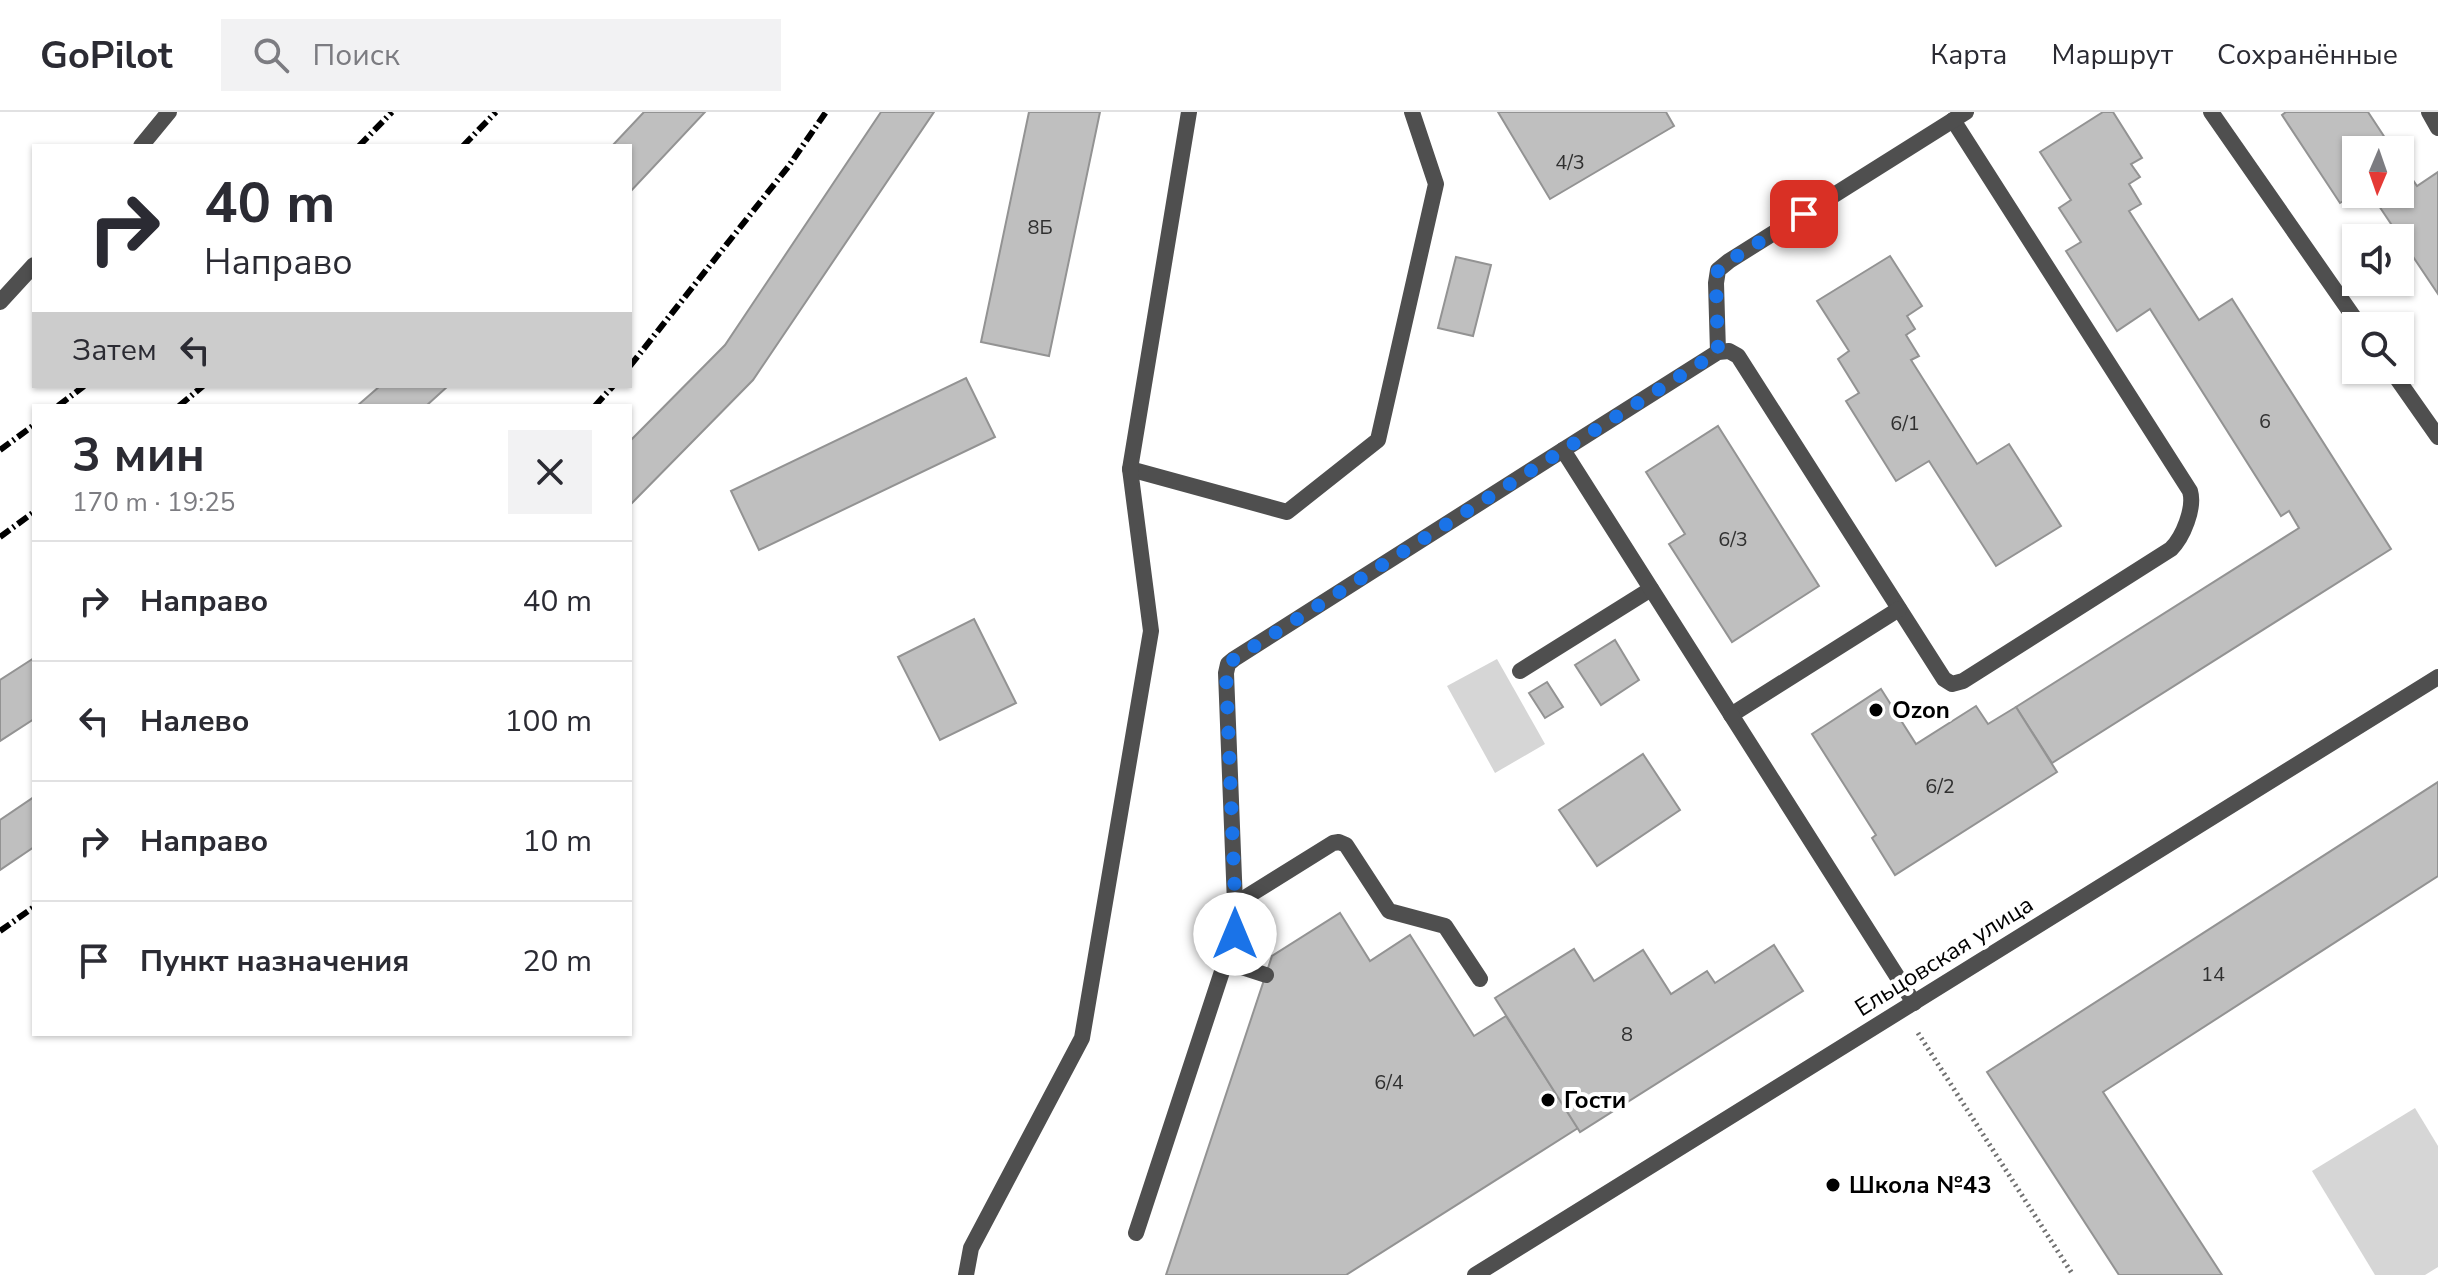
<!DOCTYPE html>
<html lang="ru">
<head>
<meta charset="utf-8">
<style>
  body { margin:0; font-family:"Nunito Sans",sans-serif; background:#f2f2f3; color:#2b2b33; height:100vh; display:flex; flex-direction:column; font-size:30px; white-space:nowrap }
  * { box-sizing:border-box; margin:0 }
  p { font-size:26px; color:#7c7c81 }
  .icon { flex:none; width:44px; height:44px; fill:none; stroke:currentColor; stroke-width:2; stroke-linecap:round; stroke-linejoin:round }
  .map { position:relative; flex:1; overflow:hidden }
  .side { position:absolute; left:32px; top:292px; width:600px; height:632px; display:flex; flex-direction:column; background:#fff; border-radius:0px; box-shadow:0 2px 6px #0004 }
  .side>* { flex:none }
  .hud { position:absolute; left:32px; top:32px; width:600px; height:244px; border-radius:0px; box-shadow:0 2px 6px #0004; background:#fff; color:#2b2b33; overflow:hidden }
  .needle { width:52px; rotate:182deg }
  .tools { position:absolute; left:2342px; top:24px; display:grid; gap:16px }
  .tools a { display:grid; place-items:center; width:72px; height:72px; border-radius:0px; background:#fff; box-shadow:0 2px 6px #0004; font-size:40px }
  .pin { position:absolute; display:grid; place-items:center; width:68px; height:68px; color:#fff; margin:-34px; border-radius:16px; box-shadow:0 4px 12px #0006 }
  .me { position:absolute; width:88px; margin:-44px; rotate:0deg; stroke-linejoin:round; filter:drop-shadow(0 0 6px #0008) }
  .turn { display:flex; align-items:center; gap:28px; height:168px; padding:0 40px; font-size:36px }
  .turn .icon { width:104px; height:104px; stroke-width:2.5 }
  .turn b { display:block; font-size:56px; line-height:68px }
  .then { display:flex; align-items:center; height:76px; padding:0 40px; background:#0003; gap:16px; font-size:30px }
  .round { display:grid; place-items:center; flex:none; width:84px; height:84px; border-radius:0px; background:#f2f2f3 }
  .headline { display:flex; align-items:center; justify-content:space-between; height:136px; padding:0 40px }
  h1 { font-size:48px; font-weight:700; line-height:60px }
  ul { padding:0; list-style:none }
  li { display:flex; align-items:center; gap:24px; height:120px; padding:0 40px; border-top:2px solid #e1e1e2 }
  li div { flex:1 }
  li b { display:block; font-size:30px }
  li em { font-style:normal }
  header { display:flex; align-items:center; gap:48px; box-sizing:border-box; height:112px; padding:0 40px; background:#fff; border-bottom:2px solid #e1e1e2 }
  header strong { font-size:38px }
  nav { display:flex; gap:44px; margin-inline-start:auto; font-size:28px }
  .search { width:560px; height:72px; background:#f2f2f3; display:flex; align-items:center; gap:20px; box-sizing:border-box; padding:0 28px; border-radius:0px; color:#7c7c81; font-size:30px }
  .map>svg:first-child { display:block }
  .green { fill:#d6d6d6 }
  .building { fill:#bfbfbf; stroke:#939393; stroke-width:2 }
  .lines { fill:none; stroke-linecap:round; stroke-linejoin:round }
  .path { stroke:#717171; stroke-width:5; stroke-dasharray:2 4; stroke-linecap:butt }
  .lane { stroke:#4f4f4f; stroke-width:16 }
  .street { stroke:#4f4f4f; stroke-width:16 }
  .rail { stroke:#000; stroke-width:6; stroke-dasharray:12 4 2 4; stroke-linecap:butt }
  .route { stroke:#1a73e8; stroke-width:14; stroke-dasharray:0 25.2 }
  .poi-dot { fill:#000; stroke:#fff; stroke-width:3 }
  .labels { text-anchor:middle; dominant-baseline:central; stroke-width:8; stroke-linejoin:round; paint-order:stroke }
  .number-label { font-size:20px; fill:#303030 }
  .poi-label { font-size:24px; font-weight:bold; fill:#000; stroke:#fff; text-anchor:start }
  .street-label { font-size:24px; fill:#000; stroke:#fff }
</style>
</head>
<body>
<header>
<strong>GoPilot</strong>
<div class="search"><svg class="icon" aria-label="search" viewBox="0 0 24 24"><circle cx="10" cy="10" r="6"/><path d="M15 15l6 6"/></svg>Поиск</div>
<nav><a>Карта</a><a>Маршрут</a><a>Сохранённые</a></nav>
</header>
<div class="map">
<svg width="2438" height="1163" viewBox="0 0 2438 1163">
  <rect width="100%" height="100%" fill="#fff"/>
  <g class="green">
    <path d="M 1497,547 L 1545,632 L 1495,661 L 1447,574 Z"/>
    <path d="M 2415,996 L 2438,1034 L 2438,1155 L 2425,1163 L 2375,1163 L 2312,1059 Z"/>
  </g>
  <g class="building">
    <path d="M 644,0 L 705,0 L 630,80 L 630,34 L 612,34 Z"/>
    <path d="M 881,0 L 934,0 L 753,268 L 630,393 L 630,329 L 725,233 Z"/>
    <path d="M 1029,0 L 1100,0 L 1049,244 L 981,230 Z"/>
    <path d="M 1498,0 L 1666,0 L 1674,14 L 1550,87 Z"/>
    <path d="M 2103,0 L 2113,0 L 2142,46 L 2131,52 L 2140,65 L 2129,72 L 2141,92 L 2129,99 L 2199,208 L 2232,187 L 2391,437 L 2052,651 L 2016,595 L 2299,416 L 2289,399 L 2281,404 L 2150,197 L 2117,219 L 2066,139 L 2081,130 L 2059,96 L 2071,88 L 2040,40 Z"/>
    <path d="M 2286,0 L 2368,0 L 2393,38 L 2356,38 L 2356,81 L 2340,91 L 2282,3 Z"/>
    <path d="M 2400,49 L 2417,74 L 2438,60 L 2438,182 L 2371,82 L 2400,82 Z"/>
    <path d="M 1890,144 L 1922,194 L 1907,204 L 1915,217 L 1906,223 L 1919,244 L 1911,248 L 1977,352 L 2009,332 L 2061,414 L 1996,454 L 1929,349 L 1896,369 L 1846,289 L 1859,281 L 1838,247 L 1849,239 L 1817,189 Z"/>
    <path d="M 1456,145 L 1491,153 L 1473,224 L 1438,216 Z"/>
    <path d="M 966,266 L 995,325 L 759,438 L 731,379 Z"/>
    <path d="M 380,274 L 448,274 L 426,294 L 357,294 Z"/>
    <path d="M 1718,314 L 1819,474 L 1732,530 L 1669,432 L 1685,422 L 1646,360 Z"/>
    <path d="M 974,507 L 1016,591 L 940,628 L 898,545 Z"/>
    <path d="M 1615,528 L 1639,568 L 1601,593 L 1575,553 Z"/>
    <path d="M 34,546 L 34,607 L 0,629 L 0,568 Z"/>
    <path d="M 1547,570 L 1563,595 L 1545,606 L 1529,581 Z"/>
    <path d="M 1881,577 L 1916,632 L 1976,594 L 1988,612 L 2016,595 L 2057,660 L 1895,763 L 1872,726 L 1876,723 L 1812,622 Z"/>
    <path d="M 1643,642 L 1680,698 L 1597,754 L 1559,698 Z"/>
    <path d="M 2438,670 L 2438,764 L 2103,980 L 2222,1163 L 2119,1163 L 1987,960 Z"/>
    <path d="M 34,685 L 34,735 L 0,758 L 0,708 Z"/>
    <path d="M 1340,801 L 1370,849 L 1410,823 L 1474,924 L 1506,904 L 1578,1016 L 1346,1163 L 1166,1163 L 1272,844 Z"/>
    <path d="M 1774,833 L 1803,879 L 1580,1020 L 1495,886 L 1574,837 L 1594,869 L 1643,838 L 1671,882 L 1707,859 L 1715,871 Z"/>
  </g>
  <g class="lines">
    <path class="path" d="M 1918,921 L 2073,1163"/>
    <g class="lane">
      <path d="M 2211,0 L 2360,214"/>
      <path d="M 2429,0 L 2438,16"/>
      <path d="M 141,34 L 169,0"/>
      <path d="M 0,190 L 34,153"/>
      <path d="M 2391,258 L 2438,325"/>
      <path d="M 1563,338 L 1718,240 L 1729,239 L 1738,244 L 1944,567 L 1952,572 L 1963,569 L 2171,437 C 2183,425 2195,396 2190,379 L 1953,8"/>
      <path d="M 1130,357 L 1287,400 L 1378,328 L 1436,72 L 1412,0"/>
      <path d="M 1520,559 L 1651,477"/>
      <path d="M 1731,603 L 1899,497"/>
      <path d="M 1235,792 L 1333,731 L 1339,730 L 1346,733 L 1389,799 L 1445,814 L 1480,867"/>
      <path d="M 1226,850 L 1266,863"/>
      <path d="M 1136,1121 L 1236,817 L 1226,561 L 1228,552 L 1234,547 L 1563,338 L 1914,891"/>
      <path d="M 966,1163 L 971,1136 L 1082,926 L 1151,519 L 1130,357 L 1189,0"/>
    </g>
    <g class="street">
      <path d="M 1718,240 L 1716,171 L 1718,158 L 1729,149 L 1966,0"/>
      <path d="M 1475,1163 L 2438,565"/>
    </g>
    <g class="rail">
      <path d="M 359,34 L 392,0"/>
      <path d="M 463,34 L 496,0"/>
      <path d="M 630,254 L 788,55 L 826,0"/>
      <path d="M 58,294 L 84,274"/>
      <path d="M 179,294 L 203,274"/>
      <path d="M 595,294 L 613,274"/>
      <path d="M 0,338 L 34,313"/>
      <path d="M 0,425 L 34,400"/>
      <path d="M 0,819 L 34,795"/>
    </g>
  </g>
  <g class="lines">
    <path class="route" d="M 1235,822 L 1236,812 L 1226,561 L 1228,552 L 1234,547 L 1718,240 L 1716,171 L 1718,158 L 1729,149 L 1804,102"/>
  </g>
  <g class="poi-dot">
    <circle cx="1876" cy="598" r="8"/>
    <circle cx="1548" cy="988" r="8"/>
    <circle cx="1833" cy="1073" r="8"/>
  </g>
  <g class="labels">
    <g class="number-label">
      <text x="1570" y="50">4/3</text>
      <text x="1040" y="115">8Б</text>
      <text x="2265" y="309">6</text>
      <text x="1905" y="311">6/1</text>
      <text x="1733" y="427">6/3</text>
      <text x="1940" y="674">6/2</text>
      <text x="2213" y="862">14</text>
      <text x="1627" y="922">8</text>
      <text x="1389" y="970">6/4</text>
    </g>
    <g class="poi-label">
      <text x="1892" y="598">Ozon</text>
      <text x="1564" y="988">Гости</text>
      <text x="1849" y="1073">Школа №43</text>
    </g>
    <g class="street-label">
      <text transform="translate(1944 844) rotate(-32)">Ельцовская улица</text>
    </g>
  </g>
</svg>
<div class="tools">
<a><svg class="needle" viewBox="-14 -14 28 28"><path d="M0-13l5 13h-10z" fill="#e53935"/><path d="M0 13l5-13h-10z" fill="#7c7c81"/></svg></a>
<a><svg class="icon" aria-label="sound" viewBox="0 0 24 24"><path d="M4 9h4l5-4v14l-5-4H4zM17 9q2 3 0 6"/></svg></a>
<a><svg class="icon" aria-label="search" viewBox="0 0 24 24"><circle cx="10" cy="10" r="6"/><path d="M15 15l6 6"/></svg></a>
</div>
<div class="pin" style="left:1804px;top:102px;background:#d93025"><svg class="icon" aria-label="arrive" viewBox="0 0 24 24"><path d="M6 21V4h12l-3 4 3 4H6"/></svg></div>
<svg class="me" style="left:1235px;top:822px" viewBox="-20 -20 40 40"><circle r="19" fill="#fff"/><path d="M0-13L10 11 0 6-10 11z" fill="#1a73e8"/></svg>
<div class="hud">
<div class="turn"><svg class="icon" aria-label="right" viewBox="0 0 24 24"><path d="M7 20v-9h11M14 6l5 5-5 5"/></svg><div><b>40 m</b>Направо</div></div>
<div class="then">Затем<svg class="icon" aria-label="left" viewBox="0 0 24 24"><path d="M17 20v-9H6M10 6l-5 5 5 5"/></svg></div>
</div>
<section class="side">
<div class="headline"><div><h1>3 мин</h1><p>170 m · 19:25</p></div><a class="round"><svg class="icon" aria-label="close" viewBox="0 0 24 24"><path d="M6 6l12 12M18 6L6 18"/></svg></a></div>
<ul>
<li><svg class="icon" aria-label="right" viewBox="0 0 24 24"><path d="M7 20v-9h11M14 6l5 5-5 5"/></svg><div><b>Направо</b></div><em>40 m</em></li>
<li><svg class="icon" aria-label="left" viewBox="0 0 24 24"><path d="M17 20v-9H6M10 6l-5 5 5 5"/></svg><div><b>Налево</b></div><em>100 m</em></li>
<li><svg class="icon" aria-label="right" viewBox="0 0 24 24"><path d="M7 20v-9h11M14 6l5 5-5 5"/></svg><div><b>Направо</b></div><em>10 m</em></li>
<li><svg class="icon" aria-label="arrive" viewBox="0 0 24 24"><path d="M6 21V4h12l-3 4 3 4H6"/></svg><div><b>Пункт назначения</b></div><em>20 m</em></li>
</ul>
</section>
</div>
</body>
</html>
